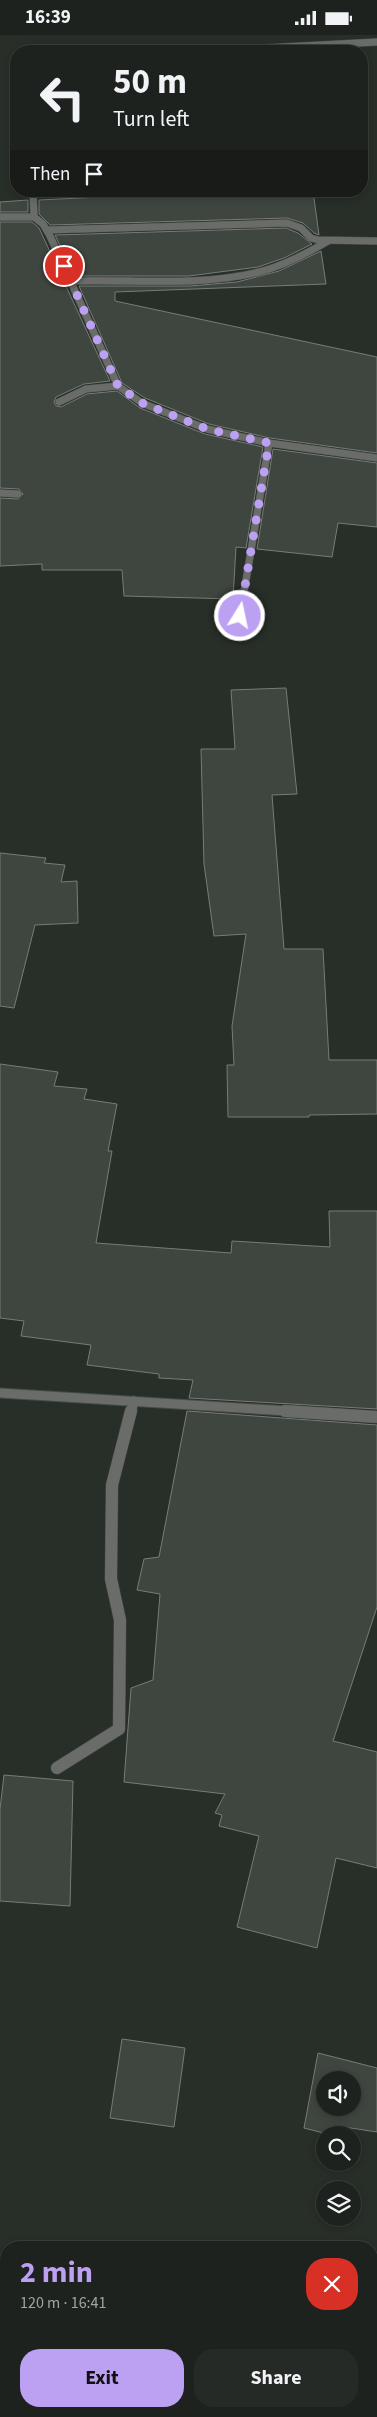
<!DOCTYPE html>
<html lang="en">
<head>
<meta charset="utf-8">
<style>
  body { margin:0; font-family:"Source Sans 3",sans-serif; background:#262a27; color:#f1f3f6; height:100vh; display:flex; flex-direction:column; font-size:19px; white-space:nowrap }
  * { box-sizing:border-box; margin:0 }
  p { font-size:16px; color:#a1a4a4 }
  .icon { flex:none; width:28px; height:28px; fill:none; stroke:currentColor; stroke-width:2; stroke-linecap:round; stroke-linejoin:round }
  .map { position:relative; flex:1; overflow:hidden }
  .side { position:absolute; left:0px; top:2206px; width:378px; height:176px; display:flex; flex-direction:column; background:#1e221e; border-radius:20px 20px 0 0; box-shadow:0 2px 8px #0003,0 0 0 1px #3c3f3c }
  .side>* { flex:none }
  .hud { position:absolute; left:10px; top:10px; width:358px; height:152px; border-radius:20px; box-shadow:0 2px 8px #0003,0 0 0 1px #3c3f3c; background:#1e221e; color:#f1f3f6; overflow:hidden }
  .controls { position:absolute; left:316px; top:2036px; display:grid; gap:10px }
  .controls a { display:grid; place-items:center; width:45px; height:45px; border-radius:50%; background:#1e221e; box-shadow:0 2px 8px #0003,0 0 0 1px #3c3f3c; font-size:25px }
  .pin { position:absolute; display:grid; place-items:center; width:42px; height:42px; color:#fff; margin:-21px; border:2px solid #fff; border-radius:50%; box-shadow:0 1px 5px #0007 }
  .me { position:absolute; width:55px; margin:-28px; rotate:10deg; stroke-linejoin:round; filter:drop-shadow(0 0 4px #0008) }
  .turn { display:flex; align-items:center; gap:18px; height:105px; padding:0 20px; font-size:22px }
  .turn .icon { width:65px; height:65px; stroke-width:2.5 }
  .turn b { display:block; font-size:35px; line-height:42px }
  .then { display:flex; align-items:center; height:48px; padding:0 20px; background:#0003; gap:10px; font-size:19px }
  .round { display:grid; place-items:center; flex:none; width:52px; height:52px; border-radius:20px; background:#262a27 }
  .overview { display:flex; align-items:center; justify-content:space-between; height:85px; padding:0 20px }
  h1 { font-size:30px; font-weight:700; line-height:38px; color:#bca0f2 }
  .button { display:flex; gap:10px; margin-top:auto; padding:10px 20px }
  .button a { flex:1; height:58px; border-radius:20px; background:#bca0f2; color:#111; font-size:20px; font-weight:700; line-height:58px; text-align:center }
  .button a+a { background:#262a27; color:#f1f3f6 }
  .status { display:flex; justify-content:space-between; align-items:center; height:35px; padding:0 25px; background:#1e221e; direction:ltr }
  .status svg { height:14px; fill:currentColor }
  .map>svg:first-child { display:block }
  .building { fill:#3f453f; stroke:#767d77; fill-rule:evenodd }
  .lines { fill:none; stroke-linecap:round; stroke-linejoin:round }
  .lane-casing { stroke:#464c46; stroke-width:8 }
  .street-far2-casing { stroke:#464c46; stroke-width:8 }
  .street-far1-casing { stroke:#464c46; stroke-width:11 }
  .street-casing { stroke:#464c46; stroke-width:13 }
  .lane { stroke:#696c69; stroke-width:7 }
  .street-far2 { stroke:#696c69; stroke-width:7 }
  .street-far1 { stroke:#696c69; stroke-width:9 }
  .street { stroke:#696c69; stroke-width:12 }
  .route { stroke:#bca0f2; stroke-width:9; stroke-dasharray:0 16.2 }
</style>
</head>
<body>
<div class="status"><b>16:39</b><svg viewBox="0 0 49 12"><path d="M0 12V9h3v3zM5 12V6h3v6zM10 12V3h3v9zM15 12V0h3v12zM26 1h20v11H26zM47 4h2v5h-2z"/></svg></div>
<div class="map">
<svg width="377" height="2382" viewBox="0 0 377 2382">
  <rect width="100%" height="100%" fill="#282e28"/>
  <g class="building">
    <path d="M 100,156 L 313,156 L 319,200 L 314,198 L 303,188 L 287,183 L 50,190 L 39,179 L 39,165 L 101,162 Z"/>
    <path d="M 28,165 L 28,177 L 0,177 L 0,167 Z"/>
    <path d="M 0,187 L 32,187 L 39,193 L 110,346 L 84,349 L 56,362 L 54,367 L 56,371 L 61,372 L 87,359 L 117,356 L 140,373 L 205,399 L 263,412 L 246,513 L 236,512 L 233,564 L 124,561 L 122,535 L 42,535 L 42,529 L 0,531 L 0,463 L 18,464 L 23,459 L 19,454 L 0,453 Z"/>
    <path d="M 286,193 L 298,198 L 312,209 L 284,223 L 258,232 L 189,241 L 74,241 L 55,200 Z"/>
    <path d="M 321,216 L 326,249 L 115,257 L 115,266 L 377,322 L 377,418 L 270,403 L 209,389 L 145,363 L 122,348 L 79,251 L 190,251 L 237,247 L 279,236 Z"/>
    <path d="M 273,414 L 377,428 L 377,492 L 338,488 L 332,522 L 257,514 Z"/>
    <path d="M 286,653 L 297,759 L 272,760 L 284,914 L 323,914 L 329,1025 L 377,1025 L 377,1079 L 309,1080 L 309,1082 L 228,1082 L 227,1030 L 234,1030 L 232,991 L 246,899 L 214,901 L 204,829 L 201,714 L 235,714 L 231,655 Z"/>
    <path d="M 0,818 L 46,823 L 44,828 L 65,830 L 61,847 L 77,846 L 78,888 L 35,890 L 14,973 L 0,971 Z"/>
    <path d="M 0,1029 L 58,1037 L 54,1051 L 87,1054 L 84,1064 L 117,1069 L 108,1116 L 112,1116 L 96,1208 L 231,1218 L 232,1206 L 330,1212 L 329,1176 L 377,1176 L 377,1374 L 189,1363 L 193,1345 L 159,1343 L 159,1339 L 87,1330 L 91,1310 L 21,1301 L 24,1286 L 0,1283 Z"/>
    <path d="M 187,1376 L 377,1390 L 377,1572 L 333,1706 L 377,1717 L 377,1833 L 336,1823 L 317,1913 L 237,1892 L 259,1801 L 219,1791 L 222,1780 L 215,1778 L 225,1759 L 124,1747 L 131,1653 L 153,1645 L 160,1559 L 137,1555 L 144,1524 L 159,1522 Z"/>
    <path d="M 4,1740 L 73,1746 L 70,1871 L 0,1866 L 0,1774 Z"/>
    <path d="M 122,2004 L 185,2013 L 174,2092 L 110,2083 Z"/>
    <path d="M 318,2018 L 377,2033 L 377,2097 L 344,2092 L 343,2100 L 331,2100 L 304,2093 ZM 325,2045 L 352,2045 L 352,2072 L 325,2072 Z"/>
  </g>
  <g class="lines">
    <defs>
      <path id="lane" d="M 0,182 L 34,182"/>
      <g id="street-far2">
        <path d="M 208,16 L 377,7"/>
        <path d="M 33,156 L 34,182 L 43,189 L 50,201 L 118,351 L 142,368 L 207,394 L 269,408 L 377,423"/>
        <path d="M 47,195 L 287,188 L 301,193 L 311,203 L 318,205 L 377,206"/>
        <path d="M 72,246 C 133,244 199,252 259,237 C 283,231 306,219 328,206"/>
        <path d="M 59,367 L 86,354 L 118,351"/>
        <path d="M 0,458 L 18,459"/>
        <path d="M 240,581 L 269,408"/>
      </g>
      <g id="street-far1">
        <path d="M 0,1358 L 304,1377"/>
        <path d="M 131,1377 L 134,1366"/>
      </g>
      <g id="street">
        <path d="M 285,1376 L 377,1382"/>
        <path d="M 57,1733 L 119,1694 L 120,1585 L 111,1544 L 112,1450 L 131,1376"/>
      </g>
    </defs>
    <use href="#lane" class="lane-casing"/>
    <use href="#street-far2" class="street-far2-casing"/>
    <use href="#street-far1" class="street-far1-casing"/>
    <use href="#street" class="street-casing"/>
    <use href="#lane" class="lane"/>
    <use href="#street-far2" class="street-far2"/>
    <use href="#street-far1" class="street-far1"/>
    <use href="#street" class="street"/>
  </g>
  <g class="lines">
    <path class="route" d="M 64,231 L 118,351 L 142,368 L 207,394 L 269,408 L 240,581"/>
  </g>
</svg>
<div class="controls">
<a><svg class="icon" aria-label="sound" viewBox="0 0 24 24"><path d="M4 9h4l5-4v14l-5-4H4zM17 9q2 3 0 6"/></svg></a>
<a><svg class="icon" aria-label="search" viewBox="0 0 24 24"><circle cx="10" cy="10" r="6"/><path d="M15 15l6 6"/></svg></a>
<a><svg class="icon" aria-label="layers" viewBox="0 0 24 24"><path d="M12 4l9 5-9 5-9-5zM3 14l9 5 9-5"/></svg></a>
</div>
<div class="pin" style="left:64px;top:231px;background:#d93025"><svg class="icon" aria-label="arrive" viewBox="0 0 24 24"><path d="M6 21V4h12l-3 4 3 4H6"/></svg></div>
<svg class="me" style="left:240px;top:581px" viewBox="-20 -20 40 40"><circle r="17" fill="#bca0f2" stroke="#fff" stroke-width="3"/><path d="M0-11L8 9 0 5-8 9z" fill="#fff"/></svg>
<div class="hud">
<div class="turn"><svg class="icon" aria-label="left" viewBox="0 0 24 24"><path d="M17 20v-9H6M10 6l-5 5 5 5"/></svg><div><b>50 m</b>Turn left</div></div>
<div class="then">Then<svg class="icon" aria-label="arrive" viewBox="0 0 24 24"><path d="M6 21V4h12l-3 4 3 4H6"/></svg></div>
</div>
<section class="side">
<div class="overview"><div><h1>2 min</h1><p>120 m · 16:41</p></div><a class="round" style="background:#d93025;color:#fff"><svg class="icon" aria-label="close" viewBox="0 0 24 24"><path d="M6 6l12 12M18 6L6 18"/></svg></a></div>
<div class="button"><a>Exit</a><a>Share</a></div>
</section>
</div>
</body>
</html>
